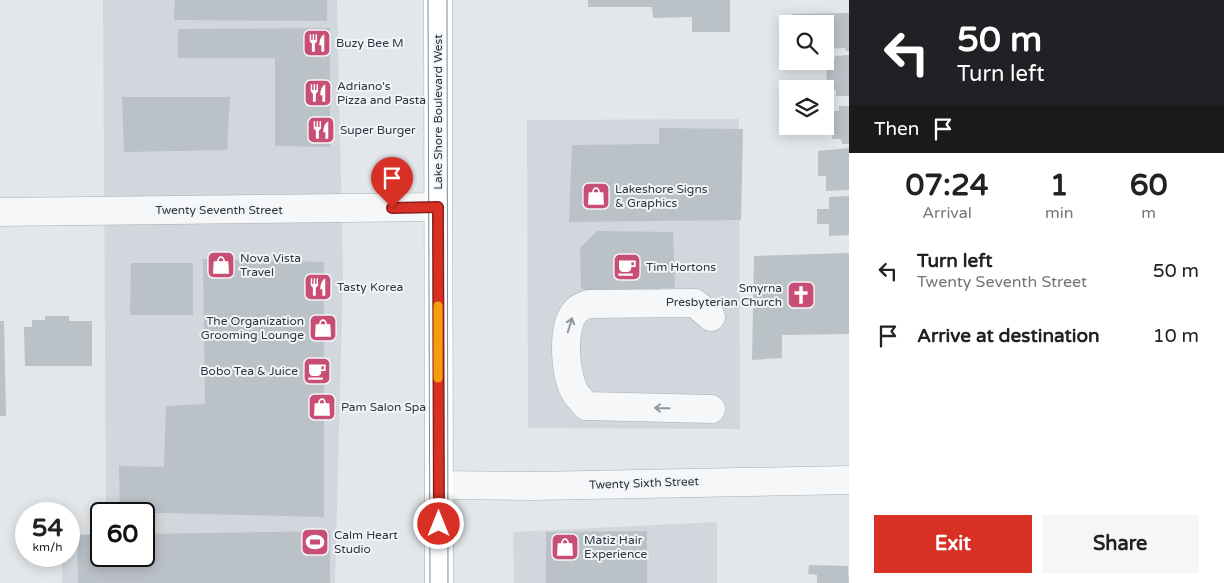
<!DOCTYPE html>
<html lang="en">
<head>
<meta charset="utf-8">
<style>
  body { margin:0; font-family:"Varela Round",sans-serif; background:#f6f6f6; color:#222; height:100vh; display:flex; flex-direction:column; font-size:19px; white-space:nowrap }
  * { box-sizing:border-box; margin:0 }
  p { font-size:16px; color:#767676 }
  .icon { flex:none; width:28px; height:28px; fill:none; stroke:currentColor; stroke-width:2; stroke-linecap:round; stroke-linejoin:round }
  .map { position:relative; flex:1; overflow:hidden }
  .side { display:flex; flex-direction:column; background:#fff; width:375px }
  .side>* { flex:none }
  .hud { background:#202124; color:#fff; overflow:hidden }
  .buttons { position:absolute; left:779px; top:15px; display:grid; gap:10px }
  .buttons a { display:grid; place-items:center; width:55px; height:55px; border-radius:0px; background:#fff; box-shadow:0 2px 12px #0003; font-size:25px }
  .speed { position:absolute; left:15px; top:502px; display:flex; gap:10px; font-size:25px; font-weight:700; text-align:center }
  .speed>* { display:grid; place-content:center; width:65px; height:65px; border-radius:50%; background:#fff; box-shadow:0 2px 12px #0003; line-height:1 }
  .speed small { font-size:12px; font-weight:400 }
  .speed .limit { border:2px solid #111; border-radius:8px; background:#fff; color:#111 }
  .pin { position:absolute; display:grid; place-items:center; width:42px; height:42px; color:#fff; margin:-51px -21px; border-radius:50% 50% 50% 0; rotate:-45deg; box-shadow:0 0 5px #0007 }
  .pin .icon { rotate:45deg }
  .me { position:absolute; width:55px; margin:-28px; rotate:0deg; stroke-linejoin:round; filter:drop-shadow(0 0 4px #0008) }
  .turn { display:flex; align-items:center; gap:18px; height:105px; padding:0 25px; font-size:22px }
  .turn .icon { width:65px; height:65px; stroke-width:2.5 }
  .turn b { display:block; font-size:35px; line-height:42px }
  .then { display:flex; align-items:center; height:48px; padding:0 25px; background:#0003; gap:10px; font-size:19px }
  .eta { display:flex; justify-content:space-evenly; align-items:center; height:85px; text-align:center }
  .eta b { font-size:30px; font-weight:700; line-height:35px }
  .button { display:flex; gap:10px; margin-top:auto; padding:10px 25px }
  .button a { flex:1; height:58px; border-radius:0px; background:#d93025; color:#fff; font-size:20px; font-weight:700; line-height:58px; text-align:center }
  .button a+a { background:#f6f6f6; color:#222 }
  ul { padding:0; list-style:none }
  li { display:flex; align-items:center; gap:15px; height:65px; padding:0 25px }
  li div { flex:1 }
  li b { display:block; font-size:19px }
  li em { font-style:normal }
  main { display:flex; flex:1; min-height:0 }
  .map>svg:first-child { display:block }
  .built { fill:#d1d7dc }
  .building { fill:#bac1c7 }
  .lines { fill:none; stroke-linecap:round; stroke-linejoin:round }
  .minor-casing { stroke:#a8afb4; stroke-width:29 }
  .major-casing { stroke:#a2adb6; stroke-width:29 }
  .minor { stroke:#f5f7f9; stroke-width:28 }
  .major { stroke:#fff; stroke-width:28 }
  .tram { stroke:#7d8993; stroke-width:1 }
  .oneway { stroke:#90979e }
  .route-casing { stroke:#8d1f18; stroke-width:12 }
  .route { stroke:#d93025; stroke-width:9 }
  .slow { stroke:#f59e0b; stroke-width:9 }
  .labels { text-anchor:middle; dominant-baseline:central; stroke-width:4; stroke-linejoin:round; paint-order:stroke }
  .poi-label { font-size:12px; fill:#2b3742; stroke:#f2f5f8; text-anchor:start }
  .street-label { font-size:12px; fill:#2b3742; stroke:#f2f5f8 }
</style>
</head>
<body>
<main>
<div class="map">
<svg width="849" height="583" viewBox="0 0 849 583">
  <rect width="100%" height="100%" fill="#e3e7ea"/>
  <g class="built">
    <path d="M 103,0 L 337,0 L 343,273 L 335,583 L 62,583 L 62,556 L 69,556 L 69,541 L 101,541 L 101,556 L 144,556 L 144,514 L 106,514 Z"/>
    <path d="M 739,119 L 740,429 L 528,428 L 527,120 Z"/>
    <path d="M 717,522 L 717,583 L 514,583 L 513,532 Z"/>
  </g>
  <g class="building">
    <path d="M 175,0 L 327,0 L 327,21 L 174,20 Z"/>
    <path d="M 588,0 L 730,0 L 730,32 L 692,32 L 692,17 L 653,18 L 652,7 L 588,7 Z"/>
    <path d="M 849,13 L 849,51 L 846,51 L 845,48 L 825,49 L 825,24 L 793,24 L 792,14 Z"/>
    <path d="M 330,28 L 330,147 L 275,146 L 275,58 L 178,58 L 178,29 Z"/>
    <path d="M 849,55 L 849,96 L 836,96 L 836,90 L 827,91 L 826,59 L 835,59 L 835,56 Z"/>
    <path d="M 122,97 L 230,97 L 227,150 L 124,152 Z"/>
    <path d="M 839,106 L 849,106 L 849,144 L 842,144 L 841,139 L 832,139 L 832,111 L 839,111 Z"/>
    <path d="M 659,128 L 743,129 L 741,220 L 569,222 L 572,145 L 659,144 Z"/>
    <path d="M 849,148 L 849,190 L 826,191 L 826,176 L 818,176 L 818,151 Z"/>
    <path d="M 849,196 L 849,235 L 829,236 L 829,224 L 817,224 L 817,209 L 829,209 L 829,197 Z"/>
    <path d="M 597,231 L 673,232 L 675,288 L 661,288 L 638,313 L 605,307 L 581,287 L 580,248 Z"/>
    <path d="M 849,253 L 849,334 L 782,335 L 782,358 L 752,360 L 754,256 Z"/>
    <path d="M 203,259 L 324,262 L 324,517 L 120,512 L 119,466 L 164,467 L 166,406 L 205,404 Z"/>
    <path d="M 131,263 L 193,263 L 193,315 L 130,315 Z"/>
    <path d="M 45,316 L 69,316 L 69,321 L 92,321 L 92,366 L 25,366 L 24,327 L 32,327 L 32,320 L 45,320 Z"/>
    <path d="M 0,321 L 4,321 L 6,416 L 0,416 Z"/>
    <path d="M 330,531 L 330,583 L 78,583 L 77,535 L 101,534 L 101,556 L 144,556 L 144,534 Z"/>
    <path d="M 647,531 L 647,583 L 546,583 L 546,532 Z"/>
    <path d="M 809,565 L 848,566 L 849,583 L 817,583 L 817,575 L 808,574 Z"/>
  </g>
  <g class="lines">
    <defs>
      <g id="minor">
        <path d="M 0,212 L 438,207"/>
        <path d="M 711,409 L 586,406 C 583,402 579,398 576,394 C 565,377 561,328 575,312 C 577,308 584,306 588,304 L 695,303 L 711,317"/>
        <path d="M 439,485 L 535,486 L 849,480"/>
      </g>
      <path id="major" d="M 438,0 L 439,583"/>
    </defs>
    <use href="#minor" class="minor-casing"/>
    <use href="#major" class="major-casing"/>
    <use href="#minor" class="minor"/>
    <use href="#major" class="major"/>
    <g class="tram">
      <path d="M 428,0 L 430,583"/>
      <path d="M 447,0 L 448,583"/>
    </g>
  </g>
  <defs><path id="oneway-shaft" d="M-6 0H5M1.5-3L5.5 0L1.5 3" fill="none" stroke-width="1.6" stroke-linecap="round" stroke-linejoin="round" transform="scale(1.25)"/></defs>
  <g class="oneway">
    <use href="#oneway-shaft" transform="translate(570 325) rotate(-73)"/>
    <use href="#oneway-shaft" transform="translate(662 408) rotate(-179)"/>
  </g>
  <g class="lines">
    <defs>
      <path id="route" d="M 392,208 L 438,207 L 439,524"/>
    </defs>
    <use href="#route" class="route-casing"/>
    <use href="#route" class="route"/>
    <path class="slow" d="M 438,306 L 438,378"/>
  </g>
  <defs>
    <symbol id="restaurant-square" viewBox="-11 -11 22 22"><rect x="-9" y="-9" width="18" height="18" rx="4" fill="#c94e75" stroke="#f2f5f8"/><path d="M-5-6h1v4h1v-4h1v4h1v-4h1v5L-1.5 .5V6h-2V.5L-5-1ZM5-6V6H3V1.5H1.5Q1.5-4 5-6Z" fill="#fff"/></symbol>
    <symbol id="shop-square" viewBox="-11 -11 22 22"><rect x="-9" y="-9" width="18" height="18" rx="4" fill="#c94e75" stroke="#f2f5f8"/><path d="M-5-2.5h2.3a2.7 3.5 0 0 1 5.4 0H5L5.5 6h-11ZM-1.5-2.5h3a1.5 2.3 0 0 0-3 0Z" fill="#fff"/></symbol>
    <symbol id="cafe-square" viewBox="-11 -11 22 22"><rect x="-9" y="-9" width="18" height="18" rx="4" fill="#c94e75" stroke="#f2f5f8"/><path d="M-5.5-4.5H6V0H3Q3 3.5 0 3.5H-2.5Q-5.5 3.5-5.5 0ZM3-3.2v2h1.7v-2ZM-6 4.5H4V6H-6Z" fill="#fff"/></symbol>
    <symbol id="church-square" viewBox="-11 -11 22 22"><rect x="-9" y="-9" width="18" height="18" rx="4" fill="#c94e75" stroke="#f2f5f8"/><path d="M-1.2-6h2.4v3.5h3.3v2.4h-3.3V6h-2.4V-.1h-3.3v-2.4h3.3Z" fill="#fff"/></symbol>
    <symbol id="stadium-square" viewBox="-11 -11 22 22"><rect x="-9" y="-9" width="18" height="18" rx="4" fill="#c94e75" stroke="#f2f5f8"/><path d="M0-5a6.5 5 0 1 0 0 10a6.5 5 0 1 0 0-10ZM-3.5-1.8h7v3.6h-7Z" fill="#fff"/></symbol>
  </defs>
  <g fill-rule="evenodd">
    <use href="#restaurant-square" x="301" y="27" width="32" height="32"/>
    <use href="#restaurant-square" x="302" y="77" width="32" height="32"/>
    <use href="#restaurant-square" x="305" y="114" width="32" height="32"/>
    <use href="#shop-square" x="580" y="180" width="32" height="32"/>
    <use href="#shop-square" x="205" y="249" width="32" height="32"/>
    <use href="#cafe-square" x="611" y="251" width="32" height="32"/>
    <use href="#restaurant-square" x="302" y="271" width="32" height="32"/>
    <use href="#church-square" x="785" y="279" width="32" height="32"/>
    <use href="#shop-square" x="307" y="312" width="32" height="32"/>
    <use href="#cafe-square" x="301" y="355" width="32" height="32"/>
    <use href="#shop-square" x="306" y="391" width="32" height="32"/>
    <use href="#stadium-square" x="299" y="526" width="32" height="32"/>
    <use href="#shop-square" x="549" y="531" width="32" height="32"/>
  </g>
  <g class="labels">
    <g class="poi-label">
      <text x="336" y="43">Buzy Bee M</text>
      <text x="337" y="86">Adriano's<tspan x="337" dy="14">Pizza and Pasta</tspan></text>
      <text x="340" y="130">Super Burger</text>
      <text x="615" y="189">Lakeshore Signs<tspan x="615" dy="14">&amp; Graphics</tspan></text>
      <text x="240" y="258">Nova Vista<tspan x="240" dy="14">Travel</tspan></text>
      <text x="646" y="267">Tim Hortons</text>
      <text x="337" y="287">Tasty Korea</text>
      <text x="782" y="288" text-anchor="end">Smyrna<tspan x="782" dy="14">Presbyterian Church</tspan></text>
      <text x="304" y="321" text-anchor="end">The Organization<tspan x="304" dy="14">Grooming Lounge</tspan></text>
      <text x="298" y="371" text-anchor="end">Bobo Tea &amp; Juice</text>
      <text x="341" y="407">Pam Salon Spa</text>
      <text x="334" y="535">Calm Heart<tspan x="334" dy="14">Studio</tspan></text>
      <text x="584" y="540">Matiz Hair<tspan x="584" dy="14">Experience</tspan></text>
    </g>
    <g class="street-label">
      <text transform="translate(438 112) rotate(-90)">Lake Shore Boulevard West</text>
      <text x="219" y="210">Twenty Seventh Street</text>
      <text transform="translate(644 483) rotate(-2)">Twenty Sixth Street</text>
    </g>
  </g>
</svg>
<div class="buttons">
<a><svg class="icon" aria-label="search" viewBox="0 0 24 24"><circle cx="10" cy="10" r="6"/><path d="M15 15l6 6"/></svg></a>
<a><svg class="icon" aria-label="layers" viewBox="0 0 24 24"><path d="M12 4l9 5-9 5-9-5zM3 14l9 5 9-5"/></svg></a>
</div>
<div class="speed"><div>54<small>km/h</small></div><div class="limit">60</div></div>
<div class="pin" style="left:392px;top:208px;background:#d93025"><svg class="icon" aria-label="arrive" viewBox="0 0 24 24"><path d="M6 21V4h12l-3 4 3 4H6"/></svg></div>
<svg class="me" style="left:439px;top:524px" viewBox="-20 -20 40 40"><circle r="17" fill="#d93025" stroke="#fff" stroke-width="3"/><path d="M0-11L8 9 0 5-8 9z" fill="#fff"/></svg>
</div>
<section class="side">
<div class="hud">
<div class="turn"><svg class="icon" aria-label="left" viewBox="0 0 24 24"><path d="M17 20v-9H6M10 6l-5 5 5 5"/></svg><div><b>50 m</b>Turn left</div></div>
<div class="then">Then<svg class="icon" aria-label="arrive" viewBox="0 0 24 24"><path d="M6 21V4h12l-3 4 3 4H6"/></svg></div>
</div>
<div class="eta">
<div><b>07:24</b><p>Arrival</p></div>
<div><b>1</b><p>min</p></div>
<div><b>60</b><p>m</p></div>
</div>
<ul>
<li><svg class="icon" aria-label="left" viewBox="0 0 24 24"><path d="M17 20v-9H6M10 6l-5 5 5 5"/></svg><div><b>Turn left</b><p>Twenty Seventh Street</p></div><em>50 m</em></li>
<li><svg class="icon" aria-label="arrive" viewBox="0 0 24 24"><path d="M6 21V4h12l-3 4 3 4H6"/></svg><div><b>Arrive at destination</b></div><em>10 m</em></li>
</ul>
<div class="button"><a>Exit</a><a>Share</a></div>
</section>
</main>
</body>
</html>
